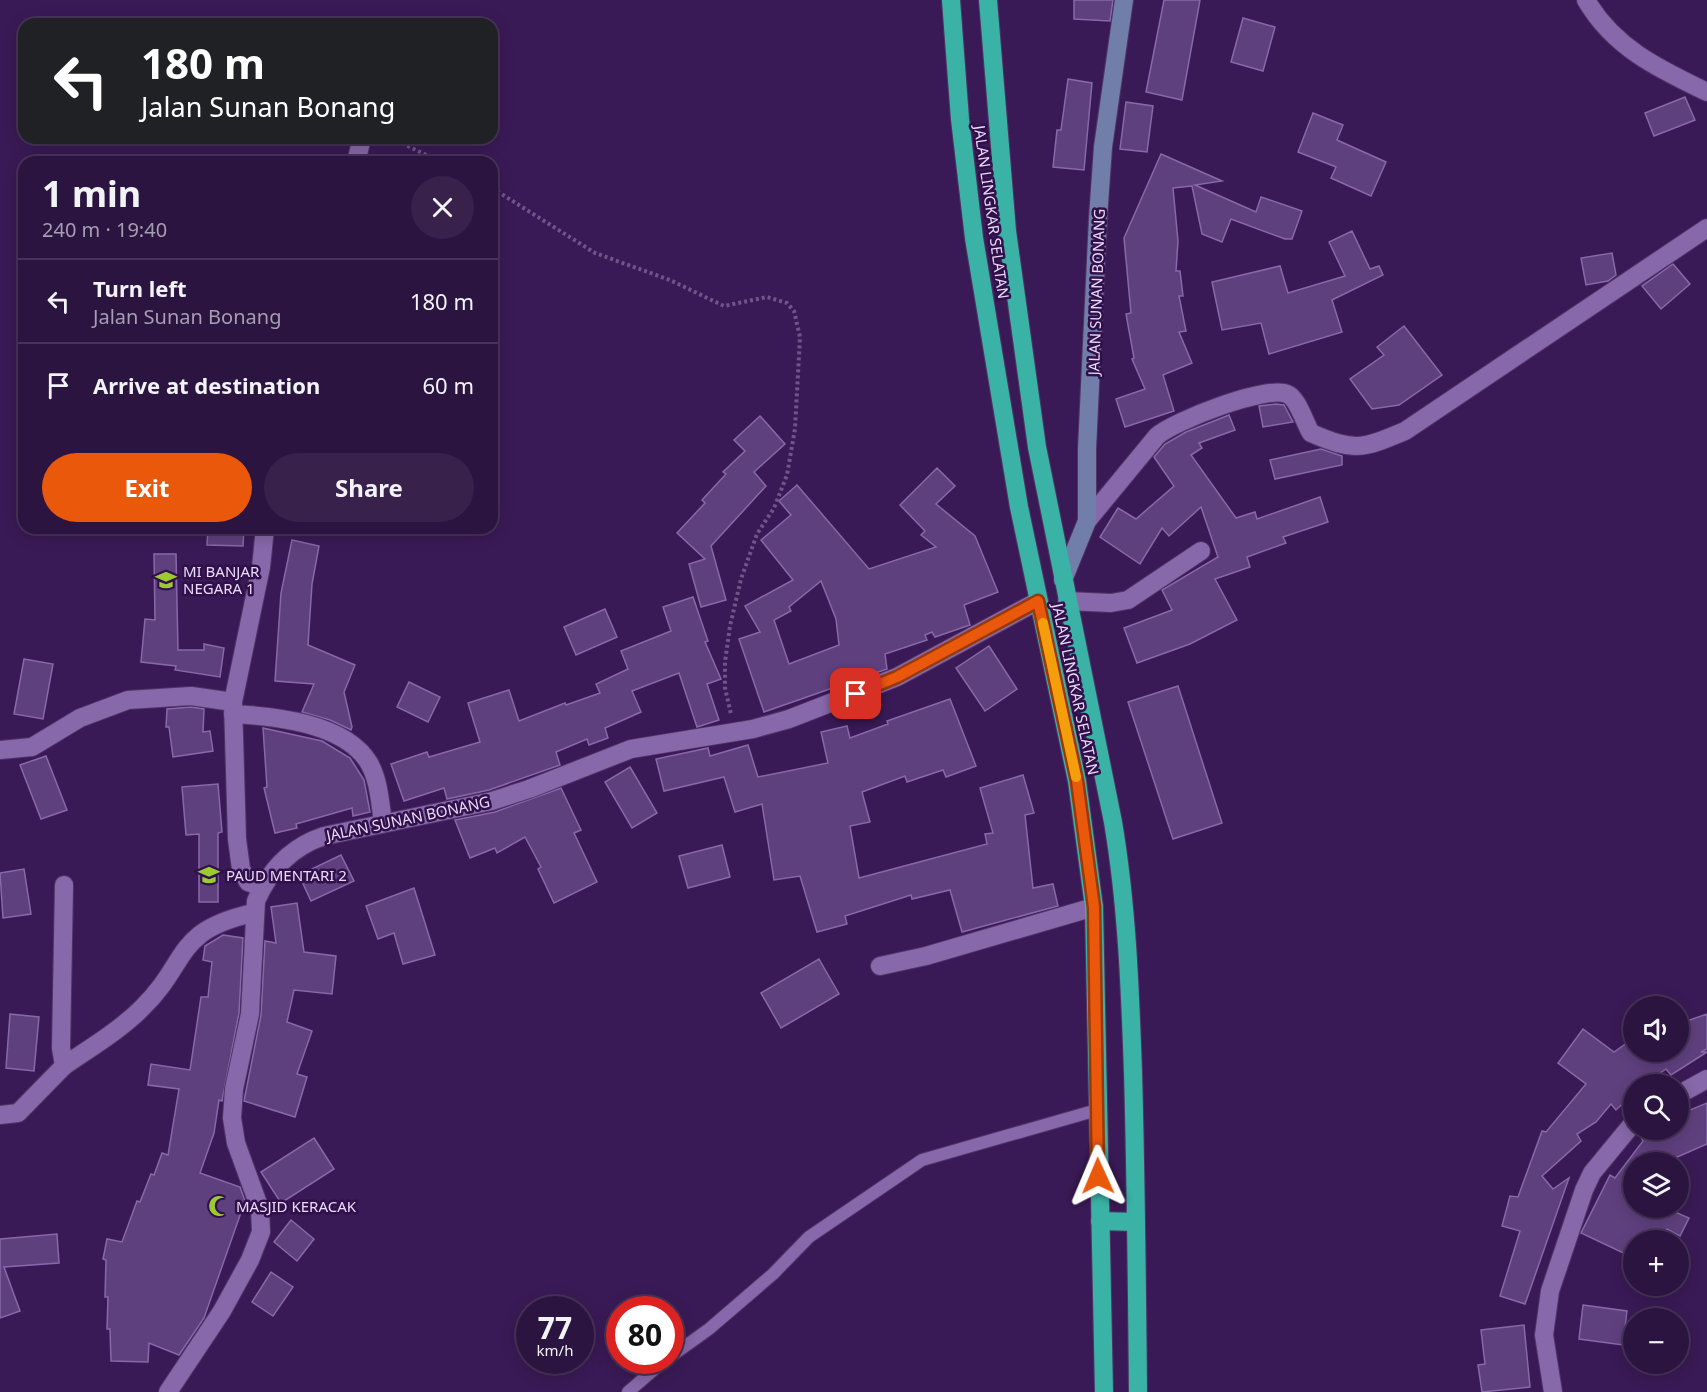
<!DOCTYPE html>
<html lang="en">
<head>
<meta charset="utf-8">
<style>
  body { margin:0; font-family:"Noto Sans",sans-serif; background:#38214b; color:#f1f3f6; height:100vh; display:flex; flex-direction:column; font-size:22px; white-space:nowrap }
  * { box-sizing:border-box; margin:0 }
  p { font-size:20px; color:#a69eb1 }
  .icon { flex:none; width:33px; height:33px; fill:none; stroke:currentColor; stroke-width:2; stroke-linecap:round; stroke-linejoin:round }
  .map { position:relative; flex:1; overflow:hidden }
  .sheet { position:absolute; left:18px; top:156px; width:480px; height:378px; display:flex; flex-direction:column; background:#2c1440; border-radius:18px; box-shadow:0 3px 15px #0003,0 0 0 2px #483359 }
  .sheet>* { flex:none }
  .banner { position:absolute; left:18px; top:18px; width:480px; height:126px; border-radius:18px; box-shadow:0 3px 15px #0003,0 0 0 2px #483359; background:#202124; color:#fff; overflow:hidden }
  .buttons { position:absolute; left:1623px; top:996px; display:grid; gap:12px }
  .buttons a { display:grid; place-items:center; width:66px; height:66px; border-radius:50%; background:#2c1440; box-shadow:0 3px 15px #0003,0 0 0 2px #483359; font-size:30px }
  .speed { position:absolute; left:516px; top:1296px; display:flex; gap:12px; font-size:30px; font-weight:700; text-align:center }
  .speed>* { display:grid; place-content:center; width:78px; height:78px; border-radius:50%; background:#2c1440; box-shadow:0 3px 15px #0003,0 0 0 2px #483359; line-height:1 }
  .speed small { font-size:15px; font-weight:400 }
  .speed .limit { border:9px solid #d22; background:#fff; color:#111 }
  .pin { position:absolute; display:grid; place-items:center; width:51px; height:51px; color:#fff; margin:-26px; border-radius:12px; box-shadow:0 3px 9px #0006 }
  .me { position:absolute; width:66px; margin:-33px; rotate:359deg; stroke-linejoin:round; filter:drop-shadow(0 0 4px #0008) }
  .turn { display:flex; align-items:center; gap:21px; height:126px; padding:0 24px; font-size:27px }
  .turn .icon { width:78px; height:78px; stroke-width:2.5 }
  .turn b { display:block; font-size:42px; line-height:51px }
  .round { display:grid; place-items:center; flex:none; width:63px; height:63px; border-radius:32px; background:#38214b }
  .overview { display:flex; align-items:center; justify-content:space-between; height:102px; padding:0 24px }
  h1 { font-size:36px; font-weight:700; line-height:45px }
  .button { display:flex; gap:12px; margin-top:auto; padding:12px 24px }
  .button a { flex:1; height:69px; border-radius:36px; background:#ea580c; color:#fff; font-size:24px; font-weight:700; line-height:69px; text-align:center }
  .button a+a { background:#38214b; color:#f1f3f6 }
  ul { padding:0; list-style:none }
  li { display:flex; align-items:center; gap:18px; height:84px; padding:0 24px; border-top:2px solid #483359 }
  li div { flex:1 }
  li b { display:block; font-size:22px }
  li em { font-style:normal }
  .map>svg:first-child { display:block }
  .building { fill:#5f407e; stroke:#8868aa; stroke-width:1.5; fill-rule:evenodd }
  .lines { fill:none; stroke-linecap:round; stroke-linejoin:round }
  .lane-casing { stroke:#513567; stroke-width:14 }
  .street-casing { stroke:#513567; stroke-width:20 }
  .secondary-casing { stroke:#513567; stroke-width:20 }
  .highway-casing { stroke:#513567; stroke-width:20 }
  .path { stroke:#705588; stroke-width:4; stroke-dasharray:3 3; stroke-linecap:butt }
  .lane { stroke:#8768aa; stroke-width:12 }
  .street { stroke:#8768aa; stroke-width:18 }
  .secondary { stroke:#707ea9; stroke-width:18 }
  .highway { stroke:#3ab2a6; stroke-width:18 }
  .route-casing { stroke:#983908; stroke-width:15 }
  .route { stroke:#ea580c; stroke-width:10 }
  .slow { stroke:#f59e0b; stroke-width:10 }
  .labels { text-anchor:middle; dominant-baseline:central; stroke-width:5; stroke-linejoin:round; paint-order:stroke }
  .street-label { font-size:15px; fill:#e9dcfa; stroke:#300f4a }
  .poi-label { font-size:15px; fill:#e9dcfa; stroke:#300f4a; text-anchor:start }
</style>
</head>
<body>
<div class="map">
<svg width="1707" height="1392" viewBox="0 0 1707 1392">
  <rect width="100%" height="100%" fill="#3a1a56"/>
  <g class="building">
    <path d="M 1074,0 L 1113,0 L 1110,21 L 1074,19 Z"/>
    <path d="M 1164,0 L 1200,0 L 1182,100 L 1146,92 Z"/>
    <path d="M 1243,18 L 1275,27 L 1263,71 L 1231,62 Z"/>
    <path d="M 1068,79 L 1092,83 L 1084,170 L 1053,167 L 1057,130 L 1061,130 Z"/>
    <path d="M 1685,97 L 1695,120 L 1654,136 L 1645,113 Z"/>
    <path d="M 1126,102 L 1153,106 L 1147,152 L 1120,149 Z"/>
    <path d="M 1313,113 L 1343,125 L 1337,140 L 1386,162 L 1371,196 L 1331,178 L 1336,167 L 1298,152 Z"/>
    <path d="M 1161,154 L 1222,181 L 1195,185 L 1256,212 L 1261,197 L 1302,211 L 1292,239 L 1285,239 L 1231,219 L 1222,242 L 1202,234 L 1192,186 L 1173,188 L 1178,241 L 1176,271 L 1180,271 L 1183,296 L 1179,296 L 1186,331 L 1179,332 L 1192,363 L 1163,375 L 1174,411 L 1125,427 L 1116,399 L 1145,389 L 1132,359 L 1134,358 L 1126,314 L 1131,313 L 1124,238 Z"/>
    <path d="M 1352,231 L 1370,269 L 1379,266 L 1383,275 L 1332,300 L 1342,332 L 1269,354 L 1261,323 L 1222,330 L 1212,282 L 1280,266 L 1288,293 L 1345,276 L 1329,242 Z"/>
    <path d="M 1612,253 L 1616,275 L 1608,281 L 1586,285 L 1581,258 Z"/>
    <path d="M 1673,264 L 1690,284 L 1661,309 L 1642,286 Z"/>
    <path d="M 1404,326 L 1442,375 L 1399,405 L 1372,409 L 1350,379 L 1384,355 L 1377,347 Z"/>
    <path d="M 1276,404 L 1284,405 L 1293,422 L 1263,427 L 1259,406 Z"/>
    <path d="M 1229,415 L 1235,430 L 1199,443 L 1202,448 L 1191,455 L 1236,518 L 1255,512 L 1257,519 L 1320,497 L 1328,522 L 1283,537 L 1286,543 L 1247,557 L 1250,567 L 1215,579 L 1237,620 L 1190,644 L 1137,663 L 1124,628 L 1172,610 L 1162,590 L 1218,557 L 1201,507 L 1169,536 L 1162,528 L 1140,564 L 1100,537 L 1118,508 L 1136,519 L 1174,486 L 1154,457 L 1165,444 L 1186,432 Z"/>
    <path d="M 760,416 L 785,444 L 754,472 L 766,486 L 711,546 L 726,600 L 701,607 L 689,564 L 705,559 L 677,533 L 705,503 L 702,500 L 726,474 L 723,472 L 745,451 L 734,440 Z"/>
    <path d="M 1321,449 L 1342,456 L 1342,465 L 1275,479 L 1270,460 Z"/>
    <path d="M 937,468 L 955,486 L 936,504 L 975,536 L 998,592 L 964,605 L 970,625 L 935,637 L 932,632 L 925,635 L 927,640 L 885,654 L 887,669 L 764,712 L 739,639 L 760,632 L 745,606 L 793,580 L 761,540 L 791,515 L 779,501 L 797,485 L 869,569 L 936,547 L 921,535 L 925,531 L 900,505 ZM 821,581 L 836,619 L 839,645 L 789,664 L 774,620 L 791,611 L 789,607 Z"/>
    <path d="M 208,528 L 244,528 L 243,546 L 207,545 Z"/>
    <path d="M 292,540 L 319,546 L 312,584 L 308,645 L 355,665 L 344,692 L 352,727 L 351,730 L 330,720 L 302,712 L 314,684 L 275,681 L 281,593 Z"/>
    <path d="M 154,554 L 176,554 L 178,650 L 204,650 L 204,644 L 224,648 L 220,677 L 175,670 L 176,666 L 141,662 L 145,619 L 155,620 Z"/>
    <path d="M 693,597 L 708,641 L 705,642 L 721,679 L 707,684 L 719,720 L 697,727 L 679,673 L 632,691 L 641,712 L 605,728 L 608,738 L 589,745 L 587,739 L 556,752 L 560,765 L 489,790 L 447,799 L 444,788 L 404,801 L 391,764 L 427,752 L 429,757 L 480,742 L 468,703 L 509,690 L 519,721 L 565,703 L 566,705 L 600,693 L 596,684 L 628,669 L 621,651 L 671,631 L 663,607 Z"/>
    <path d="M 605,609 L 617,637 L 576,655 L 564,627 Z"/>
    <path d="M 989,646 L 1017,689 L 985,711 L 956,668 Z"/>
    <path d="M 24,659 L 53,664 L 43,719 L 14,714 Z"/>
    <path d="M 409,682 L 440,697 L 428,722 L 397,707 Z"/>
    <path d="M 1178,686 L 1222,823 L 1173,839 L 1128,702 Z"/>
    <path d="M 950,699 L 976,766 L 946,777 L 943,770 L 907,782 L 905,776 L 862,792 L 870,822 L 850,826 L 859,878 L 987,844 L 985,834 L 993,833 L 980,788 L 1023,775 L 1034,813 L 1025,815 L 1033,888 L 1053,884 L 1058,906 L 962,932 L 950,890 L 912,899 L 911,895 L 845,916 L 847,924 L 817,932 L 800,876 L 774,880 L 762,804 L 735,812 L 724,777 L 664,791 L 656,759 L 708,748 L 710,756 L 748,745 L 758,777 L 828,763 L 821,732 L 847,726 L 850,738 L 888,724 L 887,721 Z"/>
    <path d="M 191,707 L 204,709 L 203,732 L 210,731 L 213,751 L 173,757 L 169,727 L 166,727 L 167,709 Z"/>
    <path d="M 263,728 L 322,741 L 350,758 L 364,780 L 370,812 L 353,816 L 352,808 L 296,824 L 297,828 L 275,833 L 264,788 L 267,787 Z"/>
    <path d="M 46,756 L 67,810 L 41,819 L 20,765 Z"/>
    <path d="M 630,767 L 657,813 L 632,828 L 605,782 Z"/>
    <path d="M 218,784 L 222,832 L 218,833 L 218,902 L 199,902 L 199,834 L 186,835 L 182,787 Z"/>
    <path d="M 561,788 L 581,830 L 574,833 L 597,882 L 554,903 L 538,869 L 541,867 L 525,837 L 497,853 L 495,848 L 470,858 L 455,820 L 495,812 Z"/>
    <path d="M 722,845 L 730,877 L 688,888 L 679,856 Z"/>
    <path d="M 341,855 L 354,881 L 311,901 L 299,875 Z"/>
    <path d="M 24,869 L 31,914 L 3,918 L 0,873 Z"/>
    <path d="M 414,888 L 435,955 L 403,964 L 394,933 L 378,939 L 366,906 Z"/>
    <path d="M 297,903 L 304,952 L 336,956 L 332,994 L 294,990 L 287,1022 L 312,1031 L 297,1074 L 307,1077 L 295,1117 L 244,1101 L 261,1015 L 265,941 L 276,943 L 271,907 Z"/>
    <path d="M 223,935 L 243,938 L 239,1013 L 222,1101 L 219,1100 L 214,1133 L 200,1173 L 240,1187 L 245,1201 L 204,1318 L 179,1355 L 149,1343 L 148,1362 L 111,1361 L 110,1329 L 107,1329 L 108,1297 L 105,1297 L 106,1260 L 103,1259 L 107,1239 L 122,1242 L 137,1201 L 140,1202 L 151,1174 L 154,1175 L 162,1153 L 168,1155 L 179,1089 L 148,1085 L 151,1064 L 190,1070 L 201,997 L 208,997 L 212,962 L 203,960 L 205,946 Z"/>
    <path d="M 819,959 L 839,994 L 781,1028 L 761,993 Z"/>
    <path d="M 10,1014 L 39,1017 L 34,1071 L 6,1068 Z"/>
    <path d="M 1707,1014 L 1707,1049 L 1701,1052 L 1707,1052 L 1671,1075 L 1666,1069 L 1645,1084 L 1634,1084 L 1634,1093 L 1616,1110 L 1611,1104 L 1596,1122 L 1577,1134 L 1581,1141 L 1542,1176 L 1553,1189 L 1569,1178 L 1525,1304 L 1500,1296 L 1520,1231 L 1502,1226 L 1510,1196 L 1518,1197 L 1542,1131 L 1546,1132 L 1586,1084 L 1558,1063 L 1583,1029 L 1614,1052 L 1634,1038 L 1634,1052 L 1678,1052 L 1678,1024 Z"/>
    <path d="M 1707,1103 L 1707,1144 L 1666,1162 L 1634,1162 L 1634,1208 L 1666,1208 L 1689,1218 L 1680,1236 L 1667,1229 L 1661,1240 L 1634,1240 L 1634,1258 L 1581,1233 L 1610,1175 L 1615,1178 L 1643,1141 L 1639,1134 L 1642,1130 L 1678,1130 L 1678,1115 Z"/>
    <path d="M 314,1138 L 334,1169 L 281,1203 L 261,1172 Z"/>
    <path d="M 291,1220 L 314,1239 L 297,1261 L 274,1242 Z"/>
    <path d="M 57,1234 L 59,1263 L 4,1267 L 20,1311 L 0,1318 L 0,1239 Z"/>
    <path d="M 271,1272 L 293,1287 L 273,1316 L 252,1302 Z"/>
    <path d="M 1583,1305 L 1627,1311 L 1623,1345 L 1579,1339 Z"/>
    <path d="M 1524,1325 L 1530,1387 L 1482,1392 L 1478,1365 L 1485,1364 L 1481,1330 Z"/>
  </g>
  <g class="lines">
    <defs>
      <g id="lane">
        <path d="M 670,1357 L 709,1329 L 773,1274 L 809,1237 L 922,1160 L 1097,1110"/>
        <path d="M 628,1392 L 665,1360"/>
      </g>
      <g id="street">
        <path d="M 1586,0 C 1614,48 1659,69 1707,92"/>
        <path d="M 356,162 L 362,138"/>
        <path d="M 1087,521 L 1157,436 C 1174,421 1266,385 1287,394 C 1298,398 1305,424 1311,433 C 1355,452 1362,449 1405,431 L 1707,228"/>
        <path d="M 1067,601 L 1111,603 L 1128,600 L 1201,551"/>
        <path d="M 233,714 C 274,716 345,723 369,763 C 379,780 380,803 383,822"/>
        <path d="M 0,750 L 32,747 L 80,718 L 128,700 L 191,696 L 233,702"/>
        <path d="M 64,885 L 61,1048 L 64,1066 C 90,1048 119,1031 142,1008 C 190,961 173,931 253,913"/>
        <path d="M 262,887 L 248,882 L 241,869 L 237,839 L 233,702 L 261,567 L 265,528"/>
        <path d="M 880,966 L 926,956 L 1094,907"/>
        <path d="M 1678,1095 L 1707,1079"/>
        <path d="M 0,1115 L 18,1113 L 64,1066"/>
        <path d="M 168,1392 L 222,1311 L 250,1260 L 261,1232 L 260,1209 L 236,1143 L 232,1118 L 234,1089 L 250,1014 L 256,901 C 270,869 291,847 324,836 L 492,801 L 529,789 L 631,749 L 753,729 L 789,719 L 897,677 L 1038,601"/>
        <path d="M 1553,1392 L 1544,1335 L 1550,1291 L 1584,1190 L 1592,1173 L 1634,1122"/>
      </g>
      <path id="secondary" d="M 1063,580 L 1087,521 L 1087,449 L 1098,218 L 1103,147 L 1124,0"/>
      <g id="highway">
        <path d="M 951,0 L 960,119 L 974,238 L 1019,507 L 1077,781 L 1094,907 L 1104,1392"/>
        <path d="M 988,0 L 1007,231 L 1037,447 L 1113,822 C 1127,905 1130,988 1133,1072 C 1136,1179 1137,1285 1138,1392"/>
        <path d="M 1100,1221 L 1136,1222"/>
      </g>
    </defs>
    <use href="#lane" class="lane-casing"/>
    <use href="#street" class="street-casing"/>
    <use href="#secondary" class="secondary-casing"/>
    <use href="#highway" class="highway-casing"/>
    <g class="path">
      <path d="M 391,138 L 441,162"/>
      <path d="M 492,188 L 595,253 L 670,280 L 724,306 L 767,297 L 787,303 L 794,311 L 800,337 L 795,429 L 787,475 L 774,508 L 757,534 L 741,579 L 730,626 L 725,662 L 725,688 L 731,714"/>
    </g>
    <use href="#lane" class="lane"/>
    <use href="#street" class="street"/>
    <use href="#secondary" class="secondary"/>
    <use href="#highway" class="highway"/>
  </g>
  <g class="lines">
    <defs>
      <path id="route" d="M 856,694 L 897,677 L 1038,601 L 1077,781 L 1094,907 L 1098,1176"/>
    </defs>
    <use href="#route" class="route-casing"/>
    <use href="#route" class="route"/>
    <path class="slow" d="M 1043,623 L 1076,777"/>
  </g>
  <defs>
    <symbol id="school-bare" viewBox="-9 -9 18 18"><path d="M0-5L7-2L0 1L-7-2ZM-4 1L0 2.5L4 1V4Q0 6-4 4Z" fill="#9cca32" stroke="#300f4a" stroke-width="2.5" paint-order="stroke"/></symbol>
    <symbol id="mosque-bare" viewBox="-9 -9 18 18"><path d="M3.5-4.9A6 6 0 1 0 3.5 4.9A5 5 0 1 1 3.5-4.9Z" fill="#9cca32" stroke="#300f4a" stroke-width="2.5" paint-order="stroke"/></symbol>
  </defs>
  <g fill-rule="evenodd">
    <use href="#school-bare" x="151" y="565" width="30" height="30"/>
    <use href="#school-bare" x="194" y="860" width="30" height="30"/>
    <use href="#mosque-bare" x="204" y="1191" width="30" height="30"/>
  </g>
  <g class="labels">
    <g class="street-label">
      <text transform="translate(992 212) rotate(82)">JALAN LINGKAR SELATAN</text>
      <text transform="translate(1096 292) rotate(-88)">JALAN SUNAN BONANG</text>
      <text transform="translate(1076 689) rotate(78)">JALAN LINGKAR SELATAN</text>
      <text transform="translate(408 818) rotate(-12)">JALAN SUNAN BONANG</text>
    </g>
    <g class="poi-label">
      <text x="183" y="571">MI BANJAR<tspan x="183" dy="17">NEGARA 1</tspan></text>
      <text x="226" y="875">PAUD MENTARI 2</text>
      <text x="236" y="1206">MASJID KERACAK</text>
    </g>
  </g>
</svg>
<div class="buttons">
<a><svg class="icon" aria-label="sound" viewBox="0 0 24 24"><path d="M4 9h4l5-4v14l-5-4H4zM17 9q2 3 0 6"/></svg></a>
<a><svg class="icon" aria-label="search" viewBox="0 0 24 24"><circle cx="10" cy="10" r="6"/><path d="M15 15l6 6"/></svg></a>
<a><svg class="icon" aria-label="layers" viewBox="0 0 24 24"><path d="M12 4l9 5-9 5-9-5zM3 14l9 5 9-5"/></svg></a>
<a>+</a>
<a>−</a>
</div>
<div class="speed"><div>77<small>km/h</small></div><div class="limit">80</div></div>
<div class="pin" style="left:856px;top:694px;background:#d93025"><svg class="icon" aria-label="arrive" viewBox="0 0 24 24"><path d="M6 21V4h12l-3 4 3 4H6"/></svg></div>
<svg class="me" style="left:1098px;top:1176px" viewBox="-20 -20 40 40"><path d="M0-17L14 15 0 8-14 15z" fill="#ea580c" stroke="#fff" stroke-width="4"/></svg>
<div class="banner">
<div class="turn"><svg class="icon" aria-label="left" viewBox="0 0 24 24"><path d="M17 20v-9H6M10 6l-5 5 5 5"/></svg><div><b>180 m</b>Jalan Sunan Bonang</div></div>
</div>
<section class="sheet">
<div class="overview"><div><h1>1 min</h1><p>240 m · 19:40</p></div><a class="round"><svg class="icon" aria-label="close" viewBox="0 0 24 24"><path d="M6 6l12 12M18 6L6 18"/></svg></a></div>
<ul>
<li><svg class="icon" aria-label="left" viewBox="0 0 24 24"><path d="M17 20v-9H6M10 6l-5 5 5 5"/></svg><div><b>Turn left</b><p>Jalan Sunan Bonang</p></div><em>180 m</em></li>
<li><svg class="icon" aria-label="arrive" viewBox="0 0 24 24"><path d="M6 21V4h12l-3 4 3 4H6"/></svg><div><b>Arrive at destination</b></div><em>60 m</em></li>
</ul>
<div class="button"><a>Exit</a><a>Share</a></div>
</section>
</div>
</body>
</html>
